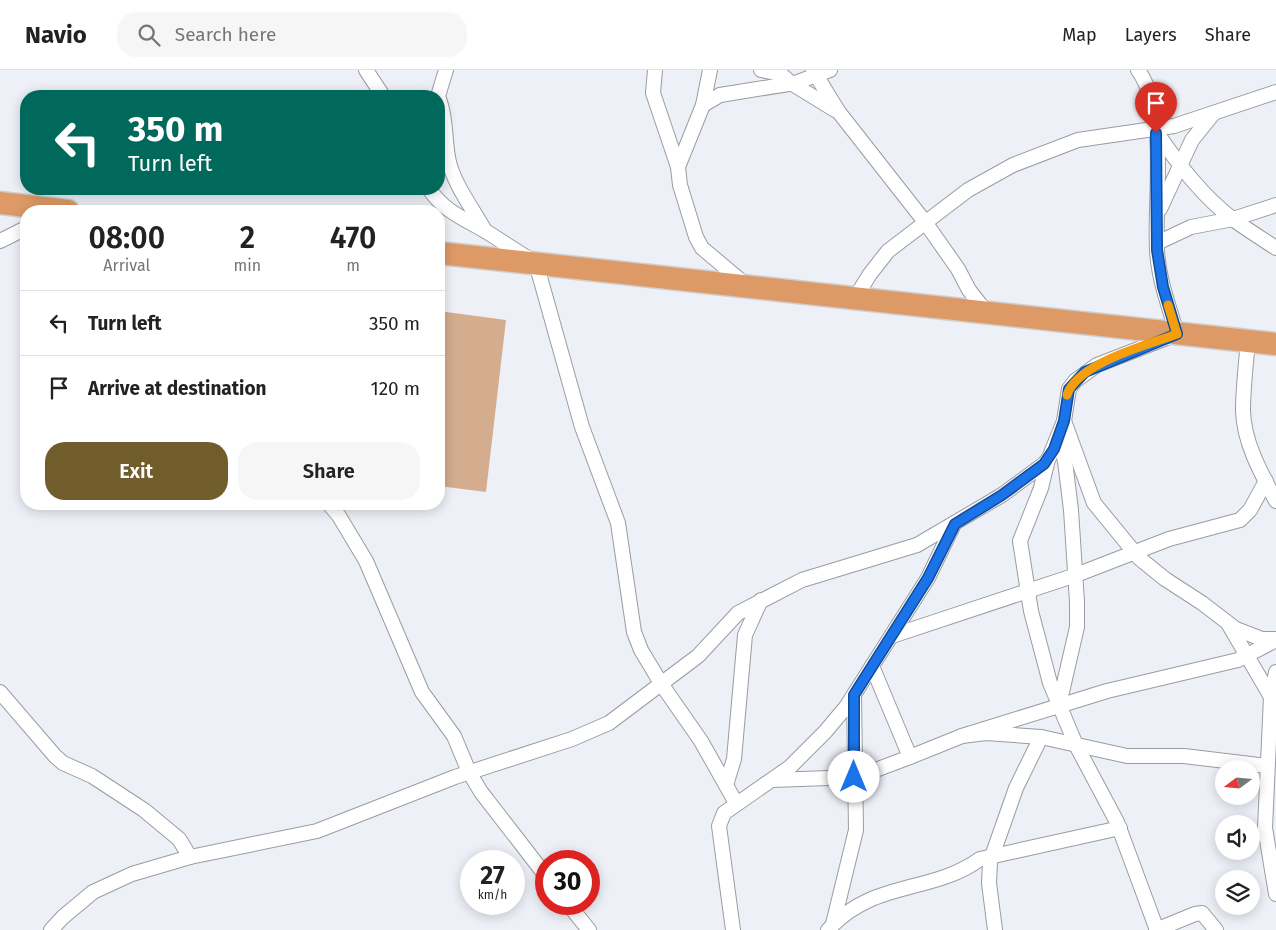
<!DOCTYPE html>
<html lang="en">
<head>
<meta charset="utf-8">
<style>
  body { margin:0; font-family:"Fira Sans",sans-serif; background:#f6f6f6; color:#222; height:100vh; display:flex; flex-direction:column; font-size:19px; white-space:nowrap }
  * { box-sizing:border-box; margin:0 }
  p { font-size:16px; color:#767676 }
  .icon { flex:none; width:28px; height:28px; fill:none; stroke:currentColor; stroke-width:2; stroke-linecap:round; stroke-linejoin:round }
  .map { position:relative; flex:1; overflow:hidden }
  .panel { position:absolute; left:20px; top:135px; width:425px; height:305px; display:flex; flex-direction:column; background:#fff; border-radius:20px; box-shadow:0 2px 12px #0003 }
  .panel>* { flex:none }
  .guide { position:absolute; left:20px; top:20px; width:425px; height:105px; border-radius:20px; box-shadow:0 2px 12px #0003; background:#00695c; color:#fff; overflow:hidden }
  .needle { width:32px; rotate:254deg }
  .tools { position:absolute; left:1215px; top:690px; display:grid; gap:10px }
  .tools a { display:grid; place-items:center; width:45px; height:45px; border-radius:50%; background:#fff; box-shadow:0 2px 12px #0003; font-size:25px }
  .speed { position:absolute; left:460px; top:780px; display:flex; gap:10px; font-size:25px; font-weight:700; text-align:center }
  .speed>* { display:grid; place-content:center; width:65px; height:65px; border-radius:50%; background:#fff; box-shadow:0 2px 12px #0003; line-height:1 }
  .speed small { font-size:12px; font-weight:400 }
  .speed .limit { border:8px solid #d22; background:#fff; color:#111 }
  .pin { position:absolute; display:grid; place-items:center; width:42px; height:42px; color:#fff; margin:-51px -21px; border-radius:50% 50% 50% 0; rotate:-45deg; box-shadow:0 0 5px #0007 }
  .pin .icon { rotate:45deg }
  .me { position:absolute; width:55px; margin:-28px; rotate:0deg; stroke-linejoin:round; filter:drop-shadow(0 0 4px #0008) }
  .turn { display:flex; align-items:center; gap:18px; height:105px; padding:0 25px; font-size:22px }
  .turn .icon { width:65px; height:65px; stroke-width:2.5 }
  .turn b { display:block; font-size:35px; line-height:42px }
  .eta { display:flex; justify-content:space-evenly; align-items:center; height:85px; text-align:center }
  .eta b { font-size:30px; font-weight:600; line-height:35px }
  .action { display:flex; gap:10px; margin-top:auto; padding:10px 25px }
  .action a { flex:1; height:58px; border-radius:20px; background:#715d2c; color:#fff; font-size:20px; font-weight:600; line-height:58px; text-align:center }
  .action a+a { background:#f6f6f6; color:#222 }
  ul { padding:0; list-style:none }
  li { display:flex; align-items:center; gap:15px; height:65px; padding:0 25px; border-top:1px solid #e0e0e0 }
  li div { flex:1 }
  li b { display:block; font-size:19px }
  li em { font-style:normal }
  header { display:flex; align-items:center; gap:30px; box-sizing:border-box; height:70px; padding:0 25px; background:#fff; border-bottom:1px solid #e0e0e0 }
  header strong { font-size:24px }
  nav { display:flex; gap:28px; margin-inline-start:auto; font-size:18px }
  .search { width:350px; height:45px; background:#f6f6f6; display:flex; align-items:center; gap:12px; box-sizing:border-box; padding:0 18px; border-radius:20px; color:#767676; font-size:19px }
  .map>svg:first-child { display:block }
  .building { fill:#d4ac8e }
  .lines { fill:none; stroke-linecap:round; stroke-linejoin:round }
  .minor-casing { stroke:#9a9ca3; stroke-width:16 }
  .trunk-casing { stroke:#cfcfd0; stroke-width:25 }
  .minor { stroke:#fff; stroke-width:14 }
  .trunk { stroke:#de9a66; stroke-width:22 }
  .route-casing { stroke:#114b97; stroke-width:12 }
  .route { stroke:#1a73e8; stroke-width:9 }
  .slow { stroke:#f59e0b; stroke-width:9 }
</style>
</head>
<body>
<header>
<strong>Navio</strong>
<div class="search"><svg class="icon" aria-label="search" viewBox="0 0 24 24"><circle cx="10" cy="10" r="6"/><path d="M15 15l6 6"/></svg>Search here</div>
<nav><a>Map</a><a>Layers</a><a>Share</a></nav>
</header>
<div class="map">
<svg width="1276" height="860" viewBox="0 0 1276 860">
  <rect width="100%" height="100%" fill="#eef0f8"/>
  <path class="building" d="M 439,241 L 506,250 L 486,422 L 439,416 Z"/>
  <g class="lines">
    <defs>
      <g id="minor">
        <path d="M 366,0 L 383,26"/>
        <path d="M 655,0 L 653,23 L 678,97 L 680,115 L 696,167 L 702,178 L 746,215"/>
        <path d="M 761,0 L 780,4"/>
        <path d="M 776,0 L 791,13 L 835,40"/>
        <path d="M 813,0 L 838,41 L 925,152 L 958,199 L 969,220 L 987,243"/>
        <path d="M 438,26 L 446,0"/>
        <path d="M 439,29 C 447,49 444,71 449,92 C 455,116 473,139 485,161"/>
        <path d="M 703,35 L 720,25 L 795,13 L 830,0"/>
        <path d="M 1157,63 C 1179,95 1203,127 1234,150 C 1248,160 1262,169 1276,178"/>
        <path d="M 678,97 L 703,35 L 710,0"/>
        <path d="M 429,119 C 445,142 463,148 487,162 C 503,172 519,183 536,193 L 582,357 L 618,453 L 634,562 L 641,580 L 662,615 L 701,671 L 736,733"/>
        <path d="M 1160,139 L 1192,70 L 1213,44"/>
        <path d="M 0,171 L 26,158"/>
        <path d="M 1157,173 L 1191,157 L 1233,149 L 1276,135"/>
        <path d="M 855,228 L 870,204 L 888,181 L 968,120 L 1013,95 L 1078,70 L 1174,56 L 1276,22"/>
        <path d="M 1248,271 C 1246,294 1243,318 1243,341 C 1244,373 1261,403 1276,431"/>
        <path d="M 1064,351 L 1094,433 L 1139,488 L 1165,509 L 1202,533 L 1236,559 L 1262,569 L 1276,569"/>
        <path d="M 1058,367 L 1065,391 L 1071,440 L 1077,532 L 1077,557 L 1059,635"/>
        <path d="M 1048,389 L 1041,418 L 1020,471 L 1031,541 L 1050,613 L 1076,675 L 1117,752 L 1157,860"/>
        <path d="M 329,434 L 339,446 L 366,491 L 422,622 L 454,666 L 469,702 L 481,722 L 546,806"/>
        <path d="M 1229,555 L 1271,627"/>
        <path d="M 892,566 L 1076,505 L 1169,469 L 1240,450 L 1250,440 L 1266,411"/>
        <path d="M 872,596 L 910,687 L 962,666 L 986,663 L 1041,667"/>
        <path d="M 1276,602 L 1271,627 L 1265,758 L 1276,824"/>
        <path d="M 0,622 L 55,686 L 63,693 L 92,706 L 144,740 L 179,769 L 190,787"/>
        <path d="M 962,666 L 1107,621 L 1238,590 L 1276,570"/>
        <path d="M 772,710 L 857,707 L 910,687"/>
        <path d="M 726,715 L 734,689 L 745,565 L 761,530"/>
        <path d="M 568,834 L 589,860"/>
        <path d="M 833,854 L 856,760 L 854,625"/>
        <path d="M 51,860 L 63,847 L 93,822 L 132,804 L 190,787 L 317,761 L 455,707 L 572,669 L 609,653 L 698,586 L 738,543 L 802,510 L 917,475 L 1002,425 L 1044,394 L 1049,388 L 1064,351 L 1069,319 L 1075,311 L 1097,295 L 1177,264 C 1169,236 1158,208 1157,179 C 1154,127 1169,44 1138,0"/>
        <path d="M 733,860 L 719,756 L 724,743 L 790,697 L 825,662 L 846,637 L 928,508 L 954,454"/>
        <path d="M 828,860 C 872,810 932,824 980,789 L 1120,758"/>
        <path d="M 995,860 L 989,813 L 990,792 L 1016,718 L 1041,667 L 1127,686 L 1184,686 L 1267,696"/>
        <path d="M 1156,860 L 1195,844 L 1202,843 L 1216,860"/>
      </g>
      <g id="trunk">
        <path d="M 0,133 L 68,141"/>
        <path d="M 439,183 L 1276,274"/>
      </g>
    </defs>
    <use href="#minor" class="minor-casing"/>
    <use href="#trunk" class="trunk-casing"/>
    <use href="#minor" class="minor"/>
    <use href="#trunk" class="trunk"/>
  </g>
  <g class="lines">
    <defs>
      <path id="route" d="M 854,707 L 854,625 L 928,508 L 955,454 L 1002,425 L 1044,394 L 1054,379 L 1064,351 L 1069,319 L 1085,302 L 1177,264 L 1163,217 L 1157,180 L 1156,63"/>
    </defs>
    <use href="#route" class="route-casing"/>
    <use href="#route" class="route"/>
    <path class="slow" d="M 1067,325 C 1077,293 1148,275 1177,264 L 1168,235"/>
  </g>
</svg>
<div class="tools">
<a><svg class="needle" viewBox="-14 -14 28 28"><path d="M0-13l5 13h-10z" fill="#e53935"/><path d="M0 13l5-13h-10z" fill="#767676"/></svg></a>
<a><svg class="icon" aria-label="sound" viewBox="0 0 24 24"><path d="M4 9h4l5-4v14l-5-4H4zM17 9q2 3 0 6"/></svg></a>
<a><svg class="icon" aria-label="layers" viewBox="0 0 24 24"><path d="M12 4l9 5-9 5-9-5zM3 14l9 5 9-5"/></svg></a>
</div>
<div class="speed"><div>27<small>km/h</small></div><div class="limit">30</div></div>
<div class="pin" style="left:1156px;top:63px;background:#d93025"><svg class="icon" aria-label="arrive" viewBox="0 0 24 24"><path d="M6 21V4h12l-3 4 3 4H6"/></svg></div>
<svg class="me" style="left:854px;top:707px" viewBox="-20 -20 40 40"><circle r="19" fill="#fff"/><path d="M0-13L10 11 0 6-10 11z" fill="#1a73e8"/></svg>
<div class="guide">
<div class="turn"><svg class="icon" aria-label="left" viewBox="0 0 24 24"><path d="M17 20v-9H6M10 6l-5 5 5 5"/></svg><div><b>350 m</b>Turn left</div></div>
</div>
<section class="panel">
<div class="eta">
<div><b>08:00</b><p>Arrival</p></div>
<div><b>2</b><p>min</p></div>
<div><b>470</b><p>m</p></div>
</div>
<ul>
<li><svg class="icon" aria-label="left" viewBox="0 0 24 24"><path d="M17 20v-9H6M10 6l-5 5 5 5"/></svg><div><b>Turn left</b></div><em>350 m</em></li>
<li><svg class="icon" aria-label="arrive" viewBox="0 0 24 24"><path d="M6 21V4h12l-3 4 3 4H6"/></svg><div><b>Arrive at destination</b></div><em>120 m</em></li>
</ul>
<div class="action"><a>Exit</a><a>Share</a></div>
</section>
</div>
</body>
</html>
